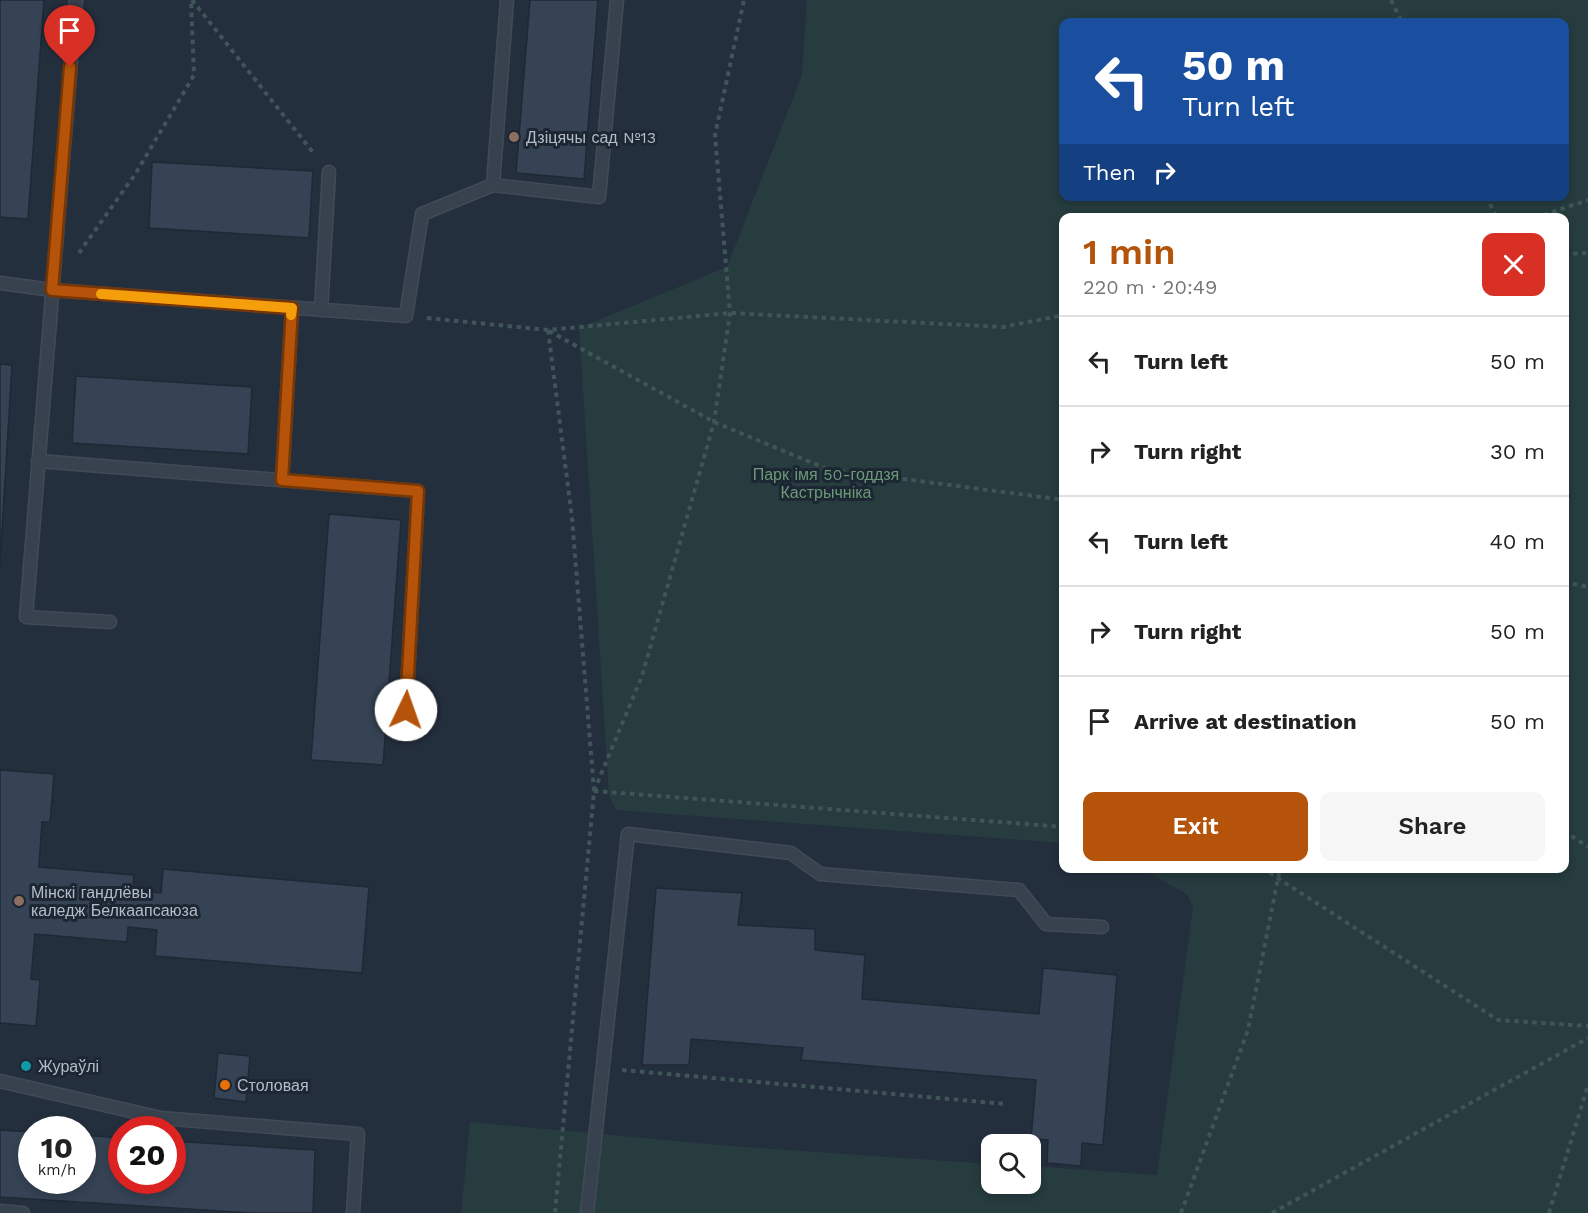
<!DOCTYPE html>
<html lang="en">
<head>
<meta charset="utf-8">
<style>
  body { margin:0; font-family:"Work Sans",sans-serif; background:#f6f6f6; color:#222; height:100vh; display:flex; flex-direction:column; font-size:22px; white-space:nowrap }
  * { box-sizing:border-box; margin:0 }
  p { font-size:20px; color:#767676 }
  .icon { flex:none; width:33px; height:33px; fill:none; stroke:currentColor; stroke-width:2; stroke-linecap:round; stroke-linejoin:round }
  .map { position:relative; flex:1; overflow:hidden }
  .details { position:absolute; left:1059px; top:213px; width:510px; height:660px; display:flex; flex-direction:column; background:#fff; border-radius:12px; box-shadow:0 3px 9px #0003 }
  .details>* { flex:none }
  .hud { position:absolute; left:1059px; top:18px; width:510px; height:183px; border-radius:12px; box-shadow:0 3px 9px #0003; background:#1a4fa0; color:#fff; overflow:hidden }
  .buttons { position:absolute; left:981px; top:1134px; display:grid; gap:12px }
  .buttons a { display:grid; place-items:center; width:60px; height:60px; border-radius:12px; background:#fff; box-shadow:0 3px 9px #0003; font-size:30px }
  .speed { position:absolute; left:18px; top:1116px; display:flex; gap:12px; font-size:30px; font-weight:700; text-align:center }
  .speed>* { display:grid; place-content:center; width:78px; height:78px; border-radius:50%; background:#fff; box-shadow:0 3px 9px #0003; line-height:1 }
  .speed small { font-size:15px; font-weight:400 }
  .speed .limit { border:9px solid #d22; background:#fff; color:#111 }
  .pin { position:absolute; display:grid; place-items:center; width:51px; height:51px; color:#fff; margin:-62px -26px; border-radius:50% 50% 50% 0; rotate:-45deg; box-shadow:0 0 6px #0007 }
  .pin .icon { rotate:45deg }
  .me { position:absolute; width:66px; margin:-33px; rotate:3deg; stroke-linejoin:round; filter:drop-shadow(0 0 4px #0008) }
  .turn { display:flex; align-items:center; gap:21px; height:126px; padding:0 24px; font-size:27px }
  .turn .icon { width:78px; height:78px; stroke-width:2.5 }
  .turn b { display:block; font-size:42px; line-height:51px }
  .then { display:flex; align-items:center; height:57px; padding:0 24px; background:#0003; gap:12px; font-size:22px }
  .round { display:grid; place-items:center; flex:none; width:63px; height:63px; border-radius:12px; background:#f6f6f6 }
  .head { display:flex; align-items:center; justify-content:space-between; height:102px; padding:0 24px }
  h1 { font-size:36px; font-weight:600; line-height:45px; color:#b45309 }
  .cta { display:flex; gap:12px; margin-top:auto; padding:12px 24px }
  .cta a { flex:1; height:69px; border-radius:12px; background:#b45309; color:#fff; font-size:24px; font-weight:600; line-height:69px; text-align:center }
  .cta a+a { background:#f6f6f6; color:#222 }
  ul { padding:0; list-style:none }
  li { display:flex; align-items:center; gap:18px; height:90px; padding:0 24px; border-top:2px solid #e0e0e0 }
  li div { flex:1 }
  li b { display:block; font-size:22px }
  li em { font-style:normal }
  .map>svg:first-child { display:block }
  .green { fill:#263c3f; fill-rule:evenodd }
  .building { fill:#364354; stroke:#1f2835; stroke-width:1.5 }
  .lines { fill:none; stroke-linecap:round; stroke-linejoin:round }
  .lane-casing { stroke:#414a57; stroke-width:15 }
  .path { stroke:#3f5557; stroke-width:4; stroke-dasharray:4.5 4.5; stroke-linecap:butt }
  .lane { stroke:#38414e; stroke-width:12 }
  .route-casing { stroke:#753606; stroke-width:15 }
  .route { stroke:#b45309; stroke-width:10 }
  .slow { stroke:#f59e0b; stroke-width:10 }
  .education-dot { fill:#8d6e63; stroke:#1d2633; stroke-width:2 }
  .culture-dot { fill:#0f9aa8; stroke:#1d2633; stroke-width:2 }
  .food-dot { fill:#e8710a; stroke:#1d2633; stroke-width:2 }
  .labels { text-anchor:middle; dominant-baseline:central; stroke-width:6; stroke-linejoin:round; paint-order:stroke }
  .poi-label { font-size:16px; fill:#b4bcc9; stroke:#1d2633; text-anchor:start }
  .park-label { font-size:16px; fill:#6b9a76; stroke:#1d2633 }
</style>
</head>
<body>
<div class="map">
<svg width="1588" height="1213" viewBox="0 0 1588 1213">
  <rect width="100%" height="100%" fill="#242f3e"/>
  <path class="green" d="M 807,0 L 1588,0 L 1588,1213 L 461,1213 L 470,1122 L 730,1146 L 991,1164 L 992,1184 L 1030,1184 L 1031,1166 L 1157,1175 L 1193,908 L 1187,894 L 1141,869 L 1564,868 L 1564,218 L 1064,218 L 1063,843 L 616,810 L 609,795 L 579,328 L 727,267 L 802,75 ZM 1064,22 L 1564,22 L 1564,196 L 1064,196 Z"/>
  <g class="building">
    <path d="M 0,0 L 44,0 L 28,219 L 0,217 Z"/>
    <path d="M 530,0 L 598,0 L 584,179 L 516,173 Z"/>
    <path d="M 152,162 L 313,171 L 309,238 L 149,228 Z"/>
    <path d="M 0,364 L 12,365 L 0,564 Z"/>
    <path d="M 76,376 L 252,387 L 248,454 L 72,443 Z"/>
    <path d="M 329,514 L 401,520 L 383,765 L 311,760 Z"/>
    <path d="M 0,770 L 54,774 L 50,822 L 42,822 L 39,867 L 134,875 L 133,890 L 161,893 L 163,869 L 369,887 L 362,973 L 155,956 L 157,930 L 128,927 L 127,942 L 35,934 L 31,979 L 40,980 L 36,1026 L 0,1023 Z"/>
    <path d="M 656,888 L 742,893 L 738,925 L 815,929 L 815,950 L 865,955 L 862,999 L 1039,1014 L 1043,968 L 1117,975 L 1103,1145 L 1082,1143 L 1081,1166 L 1047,1163 L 1048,1140 L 1031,1139 L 1036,1080 L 801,1060 L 803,1048 L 691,1039 L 689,1065 L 642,1065 Z"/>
    <path d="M 218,1053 L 250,1056 L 246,1102 L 214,1098 Z"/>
    <path d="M 0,1130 L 32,1132 L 32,1180 L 82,1180 L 82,1135 L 122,1138 L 122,1180 L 172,1180 L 172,1141 L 315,1150 L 313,1213 L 251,1213 L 0,1197 Z"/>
  </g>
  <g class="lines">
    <defs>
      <g id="lane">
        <path d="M 76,0 L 26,617 L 110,622"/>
        <path d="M 493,185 L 507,0"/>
        <path d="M 0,283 L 52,290 L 406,316 L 422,214 L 493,185 L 599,197 L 617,0"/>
        <path d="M 321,310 L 329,172"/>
        <path d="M 38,461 L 418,491 L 406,710"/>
        <path d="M 282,480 L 292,308"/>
        <path d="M 0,1081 L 161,1118 L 358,1134 L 353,1213"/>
        <path d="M 0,1211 L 23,1213"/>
        <path d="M 587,1213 L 628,834 L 791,853 L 820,874 L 1019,890 L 1046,924 L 1102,927"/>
      </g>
    </defs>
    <use href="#lane" class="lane-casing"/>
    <g class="path">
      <path d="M 192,0 L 315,155"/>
      <path d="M 1391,0 L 1402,22"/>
      <path d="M 1486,196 L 1497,218"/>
      <path d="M 1535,218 L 1588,200"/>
      <path d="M 79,253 L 136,173 L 194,75 L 191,0"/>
      <path d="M 1564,254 L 1588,253"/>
      <path d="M 427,318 L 548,330 L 730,313 L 1003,327 L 1064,315"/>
      <path d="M 548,330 L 572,518 L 594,791 L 555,1213"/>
      <path d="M 549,331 L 714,422 L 827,469 L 1064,500"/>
      <path d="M 1564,582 L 1588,587"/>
      <path d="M 594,791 L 642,676 L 714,422 L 730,313 L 715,135 L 744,0"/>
      <path d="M 594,791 L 1064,827"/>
      <path d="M 1564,831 L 1588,847"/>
      <path d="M 1262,868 L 1498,1020 L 1588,1026"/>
      <path d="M 622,1070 L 1006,1104"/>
      <path d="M 1181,1213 L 1248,1030 L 1280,868"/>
      <path d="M 1272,1213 L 1588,1038"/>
      <path d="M 1549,1213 L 1588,1085"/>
    </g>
    <use href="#lane" class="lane"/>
  </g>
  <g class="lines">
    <defs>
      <path id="route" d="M 70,67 L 52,290 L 292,308 L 282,480 L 418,491 L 406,710"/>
    </defs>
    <use href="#route" class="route-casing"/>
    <use href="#route" class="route"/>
    <path class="slow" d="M 101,294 L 292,308 L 291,315"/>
  </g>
  <g class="education-dot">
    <circle cx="514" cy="137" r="6"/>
    <circle cx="19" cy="901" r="6"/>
  </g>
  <circle class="culture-dot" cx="26" cy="1066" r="6"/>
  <circle class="food-dot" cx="225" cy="1085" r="6"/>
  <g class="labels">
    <g class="poi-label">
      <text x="526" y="137">Дзіцячы сад №13</text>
      <text x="31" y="892">Мінскі гандлёвы<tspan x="31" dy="18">каледж Белкаапсаюза</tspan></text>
      <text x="38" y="1066">Жураўлі</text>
      <text x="237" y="1085">Столовая</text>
    </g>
    <g class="park-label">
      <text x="826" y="474">Парк імя 50-годдзя<tspan x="826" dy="18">Кастрычніка</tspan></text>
    </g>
  </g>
</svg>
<div class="buttons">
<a><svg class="icon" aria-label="search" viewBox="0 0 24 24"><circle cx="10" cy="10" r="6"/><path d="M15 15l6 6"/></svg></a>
</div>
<div class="speed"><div>10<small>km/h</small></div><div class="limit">20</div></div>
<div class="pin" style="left:70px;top:67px;background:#d93025"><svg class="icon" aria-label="arrive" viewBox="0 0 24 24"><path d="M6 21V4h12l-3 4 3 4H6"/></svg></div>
<svg class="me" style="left:406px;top:710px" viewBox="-20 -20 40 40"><circle r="19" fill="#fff"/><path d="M0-13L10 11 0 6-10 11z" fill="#b45309"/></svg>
<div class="hud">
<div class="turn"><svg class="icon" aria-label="left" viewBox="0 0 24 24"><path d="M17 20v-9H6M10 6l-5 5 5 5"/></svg><div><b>50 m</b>Turn left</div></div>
<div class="then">Then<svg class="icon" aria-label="right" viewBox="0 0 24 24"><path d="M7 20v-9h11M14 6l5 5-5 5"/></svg></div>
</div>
<section class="details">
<div class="head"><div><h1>1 min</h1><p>220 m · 20:49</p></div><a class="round" style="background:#d93025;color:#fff"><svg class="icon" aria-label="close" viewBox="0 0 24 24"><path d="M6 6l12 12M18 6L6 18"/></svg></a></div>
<ul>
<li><svg class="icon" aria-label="left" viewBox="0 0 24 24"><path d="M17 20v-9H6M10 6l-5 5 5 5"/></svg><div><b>Turn left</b></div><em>50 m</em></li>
<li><svg class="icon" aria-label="right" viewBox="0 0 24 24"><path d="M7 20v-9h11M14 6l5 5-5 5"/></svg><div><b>Turn right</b></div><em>30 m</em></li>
<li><svg class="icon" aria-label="left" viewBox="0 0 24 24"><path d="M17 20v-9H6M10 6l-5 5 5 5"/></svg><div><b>Turn left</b></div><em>40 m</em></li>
<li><svg class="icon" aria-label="right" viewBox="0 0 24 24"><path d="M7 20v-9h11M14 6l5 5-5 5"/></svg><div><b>Turn right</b></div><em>50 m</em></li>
<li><svg class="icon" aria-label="arrive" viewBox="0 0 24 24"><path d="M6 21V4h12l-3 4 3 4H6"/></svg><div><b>Arrive at destination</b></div><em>50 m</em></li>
</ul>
<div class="cta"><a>Exit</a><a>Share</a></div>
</section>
</div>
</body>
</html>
